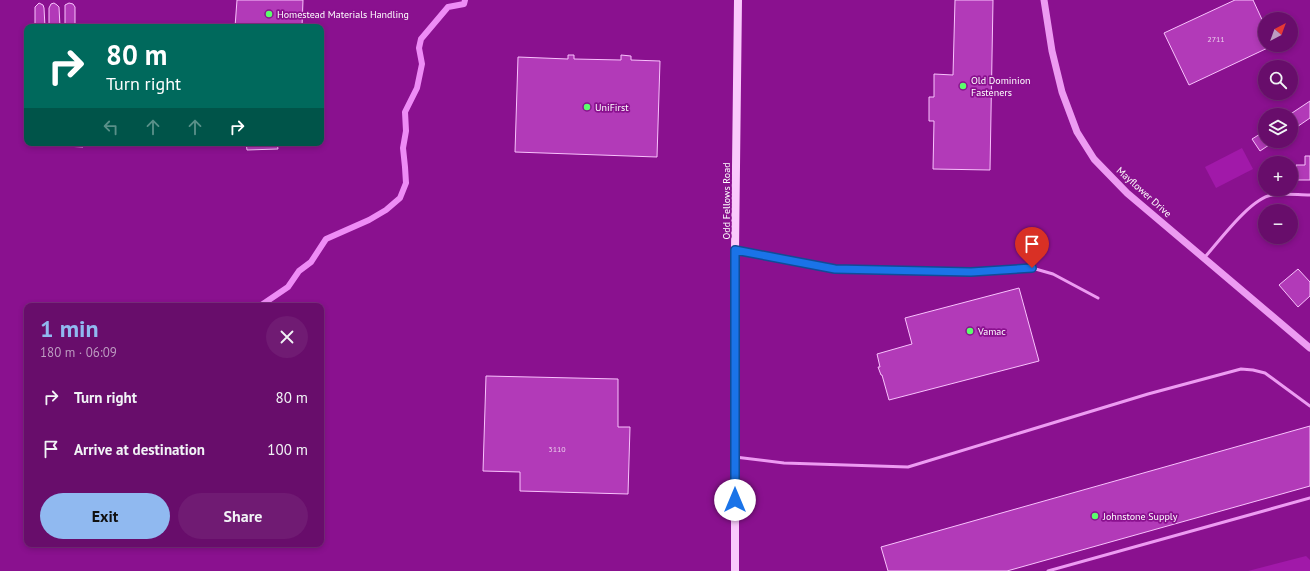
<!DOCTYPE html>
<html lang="en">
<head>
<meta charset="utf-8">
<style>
  body { margin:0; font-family:"PT Sans",sans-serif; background:#701b73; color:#f1f3f6; height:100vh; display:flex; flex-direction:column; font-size:15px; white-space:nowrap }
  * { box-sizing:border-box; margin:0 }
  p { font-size:13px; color:#bd9cc1 }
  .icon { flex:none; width:22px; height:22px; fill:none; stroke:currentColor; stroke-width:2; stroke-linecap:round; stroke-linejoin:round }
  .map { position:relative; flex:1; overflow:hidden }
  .details { position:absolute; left:24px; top:303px; width:300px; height:244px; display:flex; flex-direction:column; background:#680d6b; border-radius:8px; box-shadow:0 2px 6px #0003,0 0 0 1px #7b2d7e }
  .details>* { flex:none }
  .banner { position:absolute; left:24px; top:24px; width:300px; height:122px; border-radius:8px; box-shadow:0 2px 6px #0003,0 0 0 1px #7b2d7e; background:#00695c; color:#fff; overflow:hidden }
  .needle { width:26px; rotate:41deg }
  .fabs { position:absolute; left:1258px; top:12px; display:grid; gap:8px }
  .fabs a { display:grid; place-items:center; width:40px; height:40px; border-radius:50%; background:#680d6b; box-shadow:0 2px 6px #0003,0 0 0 1px #7b2d7e; font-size:20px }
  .pin { position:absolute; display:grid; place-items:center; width:34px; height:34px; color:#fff; margin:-41px -17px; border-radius:50% 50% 50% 0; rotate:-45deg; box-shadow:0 0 4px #0007 }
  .pin .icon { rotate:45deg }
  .me { position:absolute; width:44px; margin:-22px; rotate:0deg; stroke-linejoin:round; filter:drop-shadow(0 0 3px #0008) }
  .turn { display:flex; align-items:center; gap:14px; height:84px; padding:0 16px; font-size:18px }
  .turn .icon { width:52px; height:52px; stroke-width:2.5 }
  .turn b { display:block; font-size:28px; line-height:34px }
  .lanes { display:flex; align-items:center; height:38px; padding:0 16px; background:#0003; justify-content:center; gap:20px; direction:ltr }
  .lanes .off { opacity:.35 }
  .round { display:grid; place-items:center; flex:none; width:42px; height:42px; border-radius:21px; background:#701b73 }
  .headline { display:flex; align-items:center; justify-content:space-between; height:68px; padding:0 16px }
  h1 { font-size:24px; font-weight:600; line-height:30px; color:#90b9f0 }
  .primary-button { display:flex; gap:8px; margin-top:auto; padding:8px 16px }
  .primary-button a { flex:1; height:46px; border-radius:24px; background:#90b9f0; color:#111; font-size:16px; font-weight:600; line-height:46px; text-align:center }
  .primary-button a+a { background:#701b73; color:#f1f3f6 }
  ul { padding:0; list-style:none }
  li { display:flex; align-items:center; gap:12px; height:52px; padding:0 16px }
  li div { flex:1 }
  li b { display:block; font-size:15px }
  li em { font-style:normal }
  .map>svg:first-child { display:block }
  .green { fill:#a119a9 }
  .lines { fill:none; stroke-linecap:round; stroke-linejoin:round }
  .stream { stroke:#ee8cf6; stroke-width:6 }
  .building { fill:#b23ab8; stroke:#f9c2fd }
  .service { stroke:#ed9bf2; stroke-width:3 }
  .tertiary { stroke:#ed9bf2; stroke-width:7 }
  .secondary { stroke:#facafc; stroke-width:8 }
  .route-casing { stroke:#114b97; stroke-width:10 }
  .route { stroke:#1a73e8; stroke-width:7 }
  .poi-dot { fill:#5cff6d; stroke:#8a118f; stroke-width:1.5 }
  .labels { text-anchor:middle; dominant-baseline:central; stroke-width:3.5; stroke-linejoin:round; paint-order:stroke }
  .number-label { font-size:8px; fill:#ecceed }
  .poi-label { font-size:10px; fill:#fff; stroke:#8a118f; text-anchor:start }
  .street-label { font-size:10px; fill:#fff; stroke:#8a118f }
</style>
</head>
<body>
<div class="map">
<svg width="1310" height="571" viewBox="0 0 1310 571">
  <rect width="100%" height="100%" fill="#8a118f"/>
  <g class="green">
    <path d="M 1242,148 L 1253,169 L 1216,188 L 1205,167 Z"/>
    <path d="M 1306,556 L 1310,560 L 1310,571 L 1248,571 Z"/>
  </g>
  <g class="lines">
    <path class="stream" d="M 260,306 L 288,287 L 299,271 L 311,262 L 326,239 L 369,220 L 386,210 L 400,198 L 406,183 L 405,167 L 403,148 L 406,131 L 405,112 L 417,88 L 422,64 L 419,48 L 421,39 L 448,7 L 464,4 L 465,0"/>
  </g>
  <g class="building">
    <path d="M 237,0 L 303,0 L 302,27 L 235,27 Z"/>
    <path d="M 955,0 L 993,0 L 990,170 L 933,169 L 934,121 L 929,121 L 929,97 L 934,97 L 934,74 L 953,75 Z"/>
    <path d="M 1235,0 L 1253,0 L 1265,26 L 1265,45 L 1274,45 L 1189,85 L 1164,33 Z"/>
    <path d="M 39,3 L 43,5 L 44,8 L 45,27 L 35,27 L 35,7 Z"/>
    <path d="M 54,3 L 57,5 L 59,7 L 60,27 L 49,27 L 49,8 L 51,4 Z"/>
    <path d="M 69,3 L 73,4 L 75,7 L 75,27 L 65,27 L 65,5 Z"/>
    <path d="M 568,55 L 574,55 L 574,59 L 621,60 L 621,55 L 631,56 L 631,60 L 660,61 L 657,157 L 515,152 L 518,57 L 568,59 Z"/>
    <path d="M 1310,101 L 1310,118 L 1291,131 L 1291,115 L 1289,115 Z"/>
    <path d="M 1265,131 L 1265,141 L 1275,141 L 1260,151 L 1252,139 Z"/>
    <path d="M 65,143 L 83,143 L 83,147 L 65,146 Z"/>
    <path d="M 246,143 L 277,143 L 278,149 L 247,150 Z"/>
    <path d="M 1305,156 L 1310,156 L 1310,180 L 1296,180 L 1296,165 L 1305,165 Z"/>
    <path d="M 1298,269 L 1310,282 L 1310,296 L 1298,307 L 1279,285 Z"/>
    <path d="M 1019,288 L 1039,361 L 889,400 L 882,375 L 881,375 L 878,367 L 880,367 L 877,354 L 912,344 L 905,318 Z"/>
    <path d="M 486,376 L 618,379 L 618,427 L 630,427 L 628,494 L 520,491 L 520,472 L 483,471 Z"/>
    <path d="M 1310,426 L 1310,486 L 1007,571 L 888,571 L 881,547 Z"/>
  </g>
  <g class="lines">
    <g class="service">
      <path d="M 735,250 L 835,269 L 971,272 L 1032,268 L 1053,274 L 1098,298"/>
      <path d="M 1205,257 C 1220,240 1251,198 1272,195 C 1285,193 1298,195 1310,195"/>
      <path d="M 735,457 L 784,463 L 908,467 L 1148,394 L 1241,369 L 1253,370 L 1265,373 L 1310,406"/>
      <path d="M 1048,571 L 1310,498"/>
    </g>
    <path class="tertiary" d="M 1044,0 L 1052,51 L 1062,92 L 1077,132 L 1094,159 L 1127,193 L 1310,348"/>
    <path class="secondary" d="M 735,571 L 735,250 L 738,0"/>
  </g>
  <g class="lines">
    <defs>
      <path id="route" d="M 735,500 L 735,250 L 835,269 L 971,272 L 1032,268"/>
    </defs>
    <use href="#route" class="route-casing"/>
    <use href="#route" class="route"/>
  </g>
  <g class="poi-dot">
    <circle cx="269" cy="14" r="4"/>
    <circle cx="963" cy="86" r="4"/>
    <circle cx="587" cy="107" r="4"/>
    <circle cx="970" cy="331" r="4"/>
    <circle cx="1095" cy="516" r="4"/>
  </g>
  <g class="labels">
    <g class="number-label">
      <text x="1216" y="39">2711</text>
      <text x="557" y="449">3110</text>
    </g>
    <g class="poi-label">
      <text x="277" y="14">Homestead Materials Handling</text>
      <text x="971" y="80">Old Dominion<tspan x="971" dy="12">Fasteners</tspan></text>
      <text x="595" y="107">UniFirst</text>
      <text x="978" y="331">Vamac</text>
      <text x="1103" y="516">Johnstone Supply</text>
    </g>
    <g class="street-label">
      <text transform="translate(1144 192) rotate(42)">Mayflower Drive</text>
      <text transform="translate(726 201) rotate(-90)">Odd Fellows Road</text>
    </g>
  </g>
</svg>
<div class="fabs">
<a><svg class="needle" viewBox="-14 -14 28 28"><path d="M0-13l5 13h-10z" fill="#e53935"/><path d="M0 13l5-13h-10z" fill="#bd9cc1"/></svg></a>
<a><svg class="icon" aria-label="search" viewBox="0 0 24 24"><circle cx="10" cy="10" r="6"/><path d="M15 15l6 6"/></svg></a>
<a><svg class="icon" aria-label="layers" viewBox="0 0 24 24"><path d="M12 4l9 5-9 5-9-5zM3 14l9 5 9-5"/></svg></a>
<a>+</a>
<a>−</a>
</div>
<div class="pin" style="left:1032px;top:268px;background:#d93025"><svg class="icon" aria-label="arrive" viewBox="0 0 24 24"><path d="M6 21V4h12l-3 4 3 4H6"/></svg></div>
<svg class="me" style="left:735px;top:500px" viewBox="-20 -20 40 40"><circle r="19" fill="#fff"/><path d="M0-13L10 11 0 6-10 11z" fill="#1a73e8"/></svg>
<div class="banner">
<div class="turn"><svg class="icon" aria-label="right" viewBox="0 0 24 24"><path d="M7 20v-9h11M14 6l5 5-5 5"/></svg><div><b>80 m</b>Turn right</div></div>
<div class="lanes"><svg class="icon off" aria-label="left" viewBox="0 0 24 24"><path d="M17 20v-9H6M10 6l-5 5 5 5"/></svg><svg class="icon off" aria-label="ahead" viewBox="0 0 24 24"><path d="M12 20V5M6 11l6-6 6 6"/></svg><svg class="icon off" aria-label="ahead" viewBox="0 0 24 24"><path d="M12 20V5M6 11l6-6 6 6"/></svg><svg class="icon" aria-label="right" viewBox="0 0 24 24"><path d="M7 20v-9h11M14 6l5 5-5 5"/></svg></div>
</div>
<section class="details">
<div class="headline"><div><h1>1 min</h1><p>180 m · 06:09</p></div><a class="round"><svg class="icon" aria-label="close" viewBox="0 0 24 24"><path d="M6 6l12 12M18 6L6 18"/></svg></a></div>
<ul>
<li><svg class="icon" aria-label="right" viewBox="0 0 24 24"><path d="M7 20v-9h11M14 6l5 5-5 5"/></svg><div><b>Turn right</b></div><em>80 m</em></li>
<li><svg class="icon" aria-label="arrive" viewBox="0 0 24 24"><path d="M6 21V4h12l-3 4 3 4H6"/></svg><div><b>Arrive at destination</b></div><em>100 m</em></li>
</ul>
<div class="primary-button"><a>Exit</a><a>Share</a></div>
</section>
</div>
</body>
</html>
